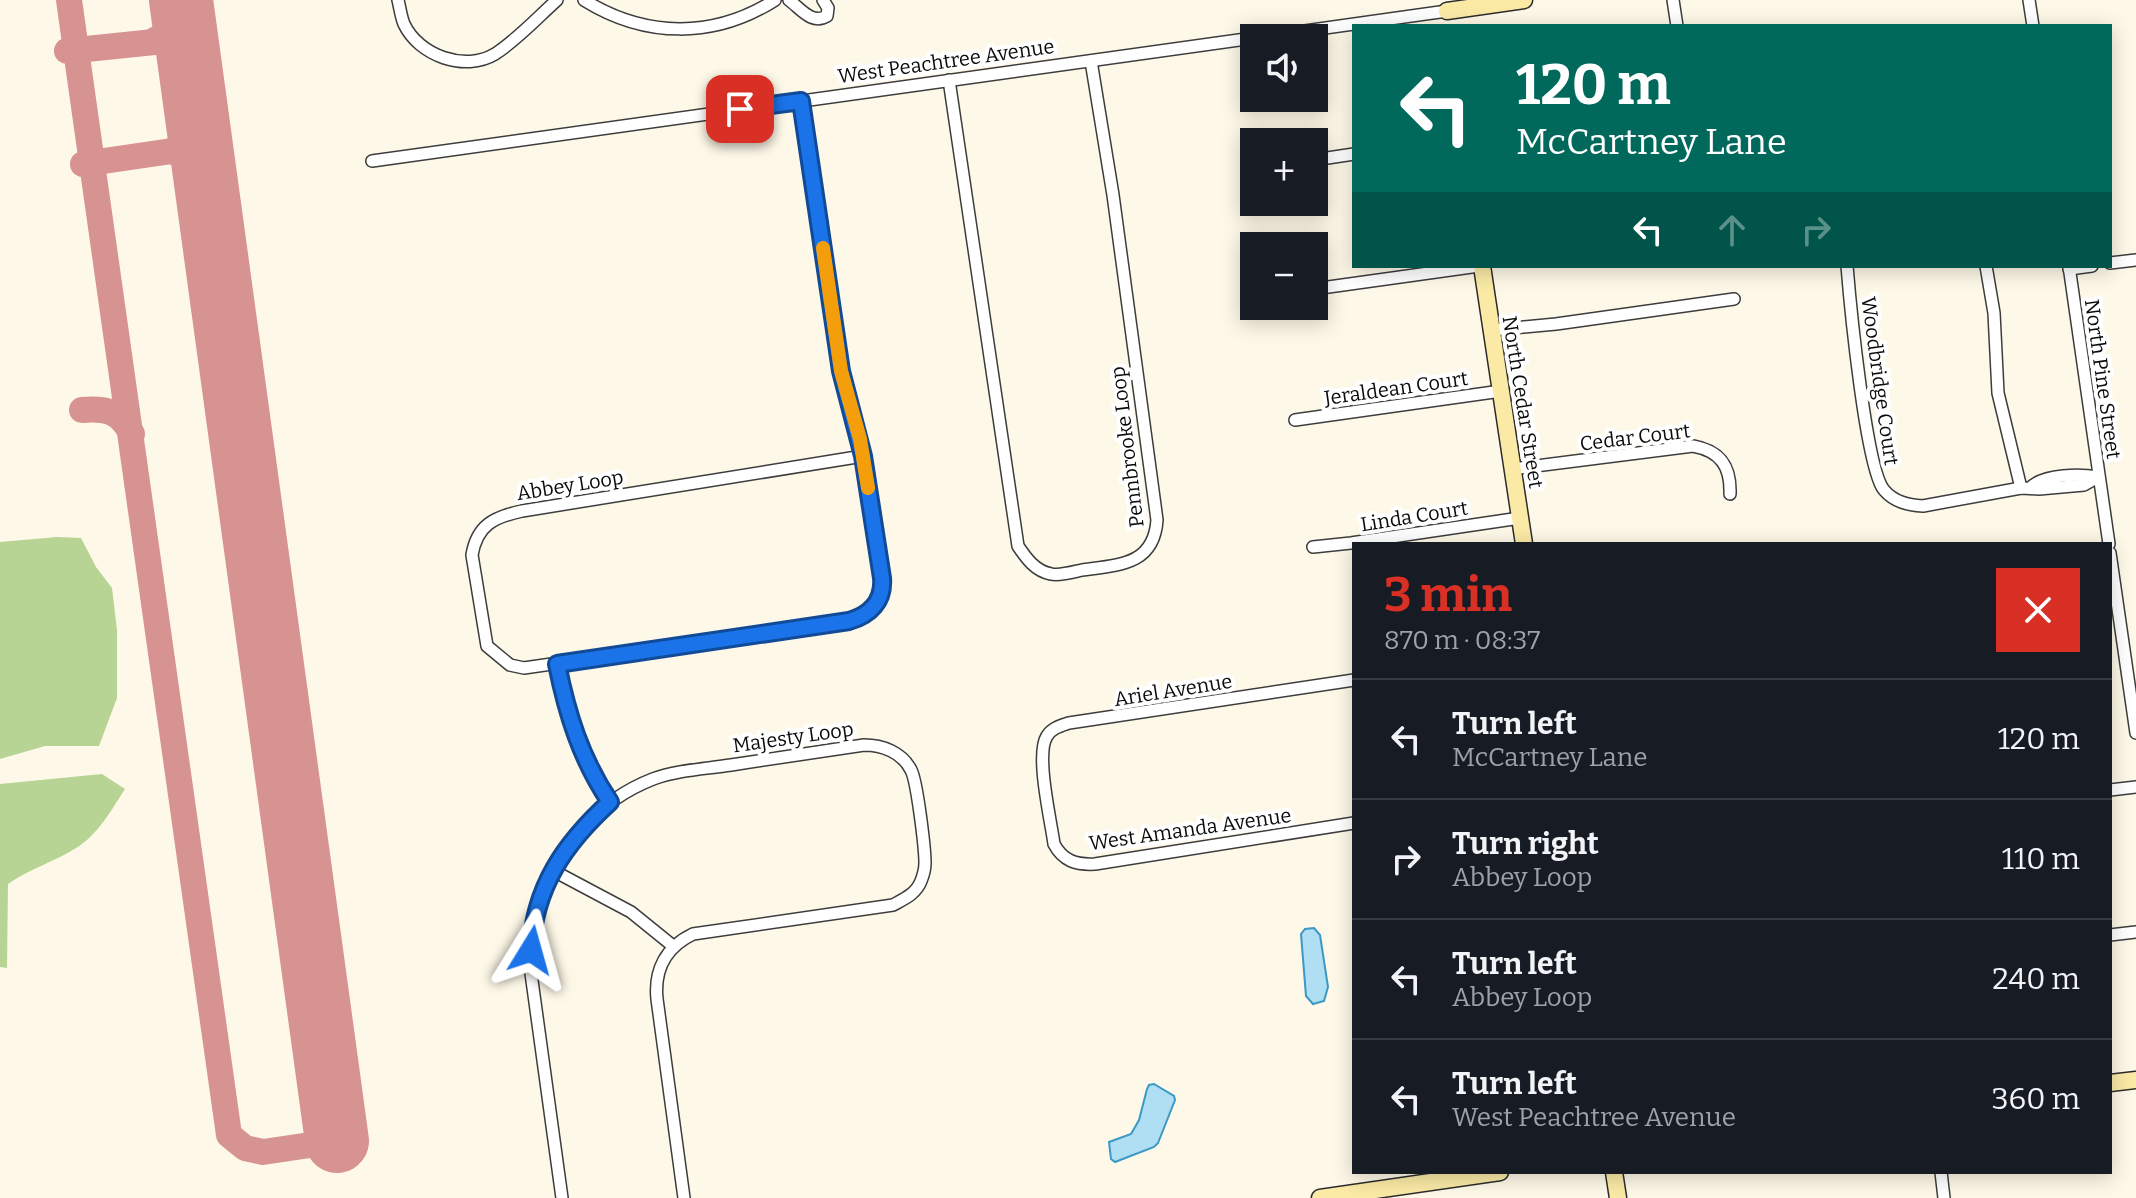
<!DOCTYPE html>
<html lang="en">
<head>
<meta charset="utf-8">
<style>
  body { margin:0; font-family:Bitter,serif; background:#20242c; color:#f1f3f6; height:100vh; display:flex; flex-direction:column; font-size:30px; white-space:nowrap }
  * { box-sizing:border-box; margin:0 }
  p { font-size:26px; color:#9ea1a6 }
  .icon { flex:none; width:44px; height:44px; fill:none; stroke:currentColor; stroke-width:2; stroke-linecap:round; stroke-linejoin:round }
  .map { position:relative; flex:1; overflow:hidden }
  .panel { position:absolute; left:1352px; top:542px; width:760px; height:632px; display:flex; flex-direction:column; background:#171b24; border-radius:0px; box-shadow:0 4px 20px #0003 }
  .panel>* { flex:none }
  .banner { position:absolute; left:1352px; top:24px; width:760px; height:244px; border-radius:0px; box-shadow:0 4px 20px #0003; background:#00695c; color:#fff; overflow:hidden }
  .tools { position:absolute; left:1240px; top:24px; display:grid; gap:16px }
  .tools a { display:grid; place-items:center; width:88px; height:88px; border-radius:0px; background:#171b24; box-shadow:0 4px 20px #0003; font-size:40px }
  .pin { position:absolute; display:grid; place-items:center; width:68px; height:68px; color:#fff; margin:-34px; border-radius:16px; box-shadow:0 4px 12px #0006 }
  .me { position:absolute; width:88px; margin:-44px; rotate:8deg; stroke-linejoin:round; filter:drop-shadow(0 0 6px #0008) }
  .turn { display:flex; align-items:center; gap:28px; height:168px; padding:0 32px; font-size:36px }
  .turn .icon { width:104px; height:104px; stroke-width:2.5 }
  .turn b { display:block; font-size:56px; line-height:68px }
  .lanes { display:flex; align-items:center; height:76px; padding:0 32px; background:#0003; justify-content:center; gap:40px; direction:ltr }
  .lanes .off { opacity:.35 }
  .round { display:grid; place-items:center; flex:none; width:84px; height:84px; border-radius:0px; background:#20242c }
  .overview { display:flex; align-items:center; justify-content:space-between; height:136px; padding:0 32px }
  h1 { font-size:48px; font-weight:700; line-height:60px; color:#d93025 }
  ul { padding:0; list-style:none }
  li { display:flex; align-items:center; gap:24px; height:120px; padding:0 32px; border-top:2px solid #363941 }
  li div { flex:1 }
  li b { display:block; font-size:30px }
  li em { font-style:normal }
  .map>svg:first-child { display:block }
  .forest { fill:#b7d495 }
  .water { fill:#b0def2; stroke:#3b99c4; stroke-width:2 }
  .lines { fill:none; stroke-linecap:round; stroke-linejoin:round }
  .taxiway { stroke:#d79292; stroke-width:26 }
  .runway { stroke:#d79292; stroke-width:64 }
  .street-casing { stroke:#3d3d3d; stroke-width:14 }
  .secondary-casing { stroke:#2c2c2c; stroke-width:19 }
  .street { stroke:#fff; stroke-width:11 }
  .secondary { stroke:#faeaa6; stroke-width:16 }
  .route-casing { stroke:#114b97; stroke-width:20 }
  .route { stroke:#1a73e8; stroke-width:14 }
  .slow { stroke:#f59e0b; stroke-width:14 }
  .labels { text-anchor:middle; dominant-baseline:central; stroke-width:8; stroke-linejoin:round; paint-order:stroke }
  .street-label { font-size:20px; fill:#0a0a0a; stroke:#fff }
</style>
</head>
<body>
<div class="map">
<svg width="2136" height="1198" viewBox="0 0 2136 1198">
  <rect width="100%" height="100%" fill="#fef8e8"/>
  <g class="forest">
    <path d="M 57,537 L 81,538 L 96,567 L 112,588 L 117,630 L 117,698 L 99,746 L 45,746 L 0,759 L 0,542 Z"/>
    <path d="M 102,774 L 125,789 C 112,809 98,835 76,848 C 54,862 29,869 8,884 L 7,968 L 0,967 L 0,784 Z"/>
  </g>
  <g class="water">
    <path d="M 1314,928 L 1320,935 L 1328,987 L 1324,1001 L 1313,1004 L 1306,996 L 1301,934 L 1305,929 Z"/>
    <path d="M 1154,1084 L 1174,1096 L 1175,1100 L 1158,1143 L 1154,1147 L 1115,1162 L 1111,1159 L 1109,1142 L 1131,1134 L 1139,1120 L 1147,1089 L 1149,1085 Z"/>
  </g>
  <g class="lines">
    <g class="taxiway">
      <path d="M 69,0 L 229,1135 L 245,1148 L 263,1152 L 337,1141"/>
      <path d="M 155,40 L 170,32 L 182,9"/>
      <path d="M 67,51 L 164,41 L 179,50 L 190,65"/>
      <path d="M 172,151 L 182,146 L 198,122"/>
      <path d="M 83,164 L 172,151 L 193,160 L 205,172"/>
      <path d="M 82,410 C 107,408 119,411 132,434"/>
    </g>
    <path class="runway" d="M 181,0 L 337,1141"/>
    <defs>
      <g id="street">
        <path d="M 398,0 C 400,8 401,17 404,24 C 419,56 465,72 495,54 C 518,39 537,18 557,0"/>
        <path d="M 584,0 C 645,38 714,39 775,0"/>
        <path d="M 789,0 C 801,9 812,25 827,16 L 828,8 L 823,0"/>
        <path d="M 1673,0 L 1677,26"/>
        <path d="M 2029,0 L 2033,26"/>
        <path d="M 949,80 L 1018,546 C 1026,558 1035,571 1051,574 C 1060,576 1073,572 1082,570 C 1119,565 1154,565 1157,520 L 1113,195 L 1091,61"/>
        <path d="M 801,101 L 841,371 L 863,456 L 882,578 C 883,601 871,615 849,621 L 524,668 L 510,665 L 487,646 L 472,555 C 477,525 494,517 522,511 L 863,456"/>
        <path d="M 1314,160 L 1354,154"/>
        <path d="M 372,161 L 1447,11"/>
        <path d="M 2110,263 L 2136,260"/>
        <path d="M 1847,266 C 1850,303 1866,469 1884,490 C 1894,502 1908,505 1923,506 L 2021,488 L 2039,489 L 2084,485 L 2098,477"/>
        <path d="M 1986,266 L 1994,313 L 1998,393 L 2021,488"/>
        <path d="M 2069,266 L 2109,544"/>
        <path d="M 2069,269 L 2092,266"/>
        <path d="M 1314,289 L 1479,266"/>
        <path d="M 1492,330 L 1556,324 L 1734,299"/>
        <path d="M 1295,420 L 1501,391"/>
        <path d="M 1512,469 L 1693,446 C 1721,451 1731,467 1730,494"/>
        <path d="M 2031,487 C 2045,474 2080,474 2098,477"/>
        <path d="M 1313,547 L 1351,543 L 1520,518"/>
        <path d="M 2110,553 L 2136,733"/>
        <path d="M 557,664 L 577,743 L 610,802"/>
        <path d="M 1354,680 L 1069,723 C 1060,726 1052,728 1047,736 C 1035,754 1051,821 1054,844 C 1063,861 1076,865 1095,864 L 1354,823"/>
        <path d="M 2110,790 L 2136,787"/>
        <path d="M 552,870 L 631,912 L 673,946"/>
        <path d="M 2110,935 L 2136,932"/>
        <path d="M 1941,1172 L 1944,1198"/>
        <path d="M 562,1198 L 530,966 C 531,944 531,920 539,900 C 558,846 599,800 653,779 C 677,770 705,769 731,765 C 775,758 819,752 864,745 C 882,745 902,752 911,770 C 917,781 925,848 925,863 C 925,869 923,876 921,881 C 916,894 904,899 893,905 L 693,934 C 666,947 654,970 657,999 L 684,1198"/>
      </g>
      <g id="secondary">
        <path d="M 1447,11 L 1524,0"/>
        <path d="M 1482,266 L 1524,544"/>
        <path d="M 2110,1083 L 2136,1080"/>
        <path d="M 1614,1172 L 1618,1198"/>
        <path d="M 1320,1198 L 1500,1172"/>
      </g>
    </defs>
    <use href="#street" class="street-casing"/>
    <use href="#secondary" class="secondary-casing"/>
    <use href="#street" class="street"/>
    <use href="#secondary" class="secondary"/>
  </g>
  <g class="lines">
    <defs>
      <path id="route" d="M 531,950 C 534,887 565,843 610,802 C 581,759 567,714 557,664 L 849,621 C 870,615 884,601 882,578 L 863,456 L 841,371 L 801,101 L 740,109"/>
    </defs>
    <use href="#route" class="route-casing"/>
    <use href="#route" class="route"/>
    <path class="slow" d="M 823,248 L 841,371 L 860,439 L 868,488"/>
  </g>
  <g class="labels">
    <g class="street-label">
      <text transform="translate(946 61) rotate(-8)">West Peachtree Avenue</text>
      <text transform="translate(2103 379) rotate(82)">North Pine Street</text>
      <text transform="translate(1880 381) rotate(82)">Woodbridge Court</text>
      <text transform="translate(1396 388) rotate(-8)">Jeraldean Court</text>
      <text transform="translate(1523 402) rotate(81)">North Cedar Street</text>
      <text transform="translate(1635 437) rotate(-7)">Cedar Court</text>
      <text transform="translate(1127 447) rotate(-97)">Pennbrooke Loop</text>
      <text transform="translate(570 485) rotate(-9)">Abbey Loop</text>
      <text transform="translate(1414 516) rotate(-9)">Linda Court</text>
      <text transform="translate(1173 690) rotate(-9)">Ariel Avenue</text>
      <text transform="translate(793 737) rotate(-8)">Majesty Loop</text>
      <text transform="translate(1190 829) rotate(-8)">West Amanda Avenue</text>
    </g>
  </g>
</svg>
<div class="tools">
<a><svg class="icon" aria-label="sound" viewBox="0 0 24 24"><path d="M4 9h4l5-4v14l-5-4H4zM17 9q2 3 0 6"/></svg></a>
<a>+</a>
<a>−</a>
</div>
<div class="pin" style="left:740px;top:109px;background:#d93025"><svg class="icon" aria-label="arrive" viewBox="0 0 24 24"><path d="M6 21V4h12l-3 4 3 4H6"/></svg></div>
<svg class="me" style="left:531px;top:950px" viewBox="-20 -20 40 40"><path d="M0-17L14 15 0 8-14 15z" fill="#1a73e8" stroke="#fff" stroke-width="4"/></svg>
<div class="banner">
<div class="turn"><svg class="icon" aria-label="left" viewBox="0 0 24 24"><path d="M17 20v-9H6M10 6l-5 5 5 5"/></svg><div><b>120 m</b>McCartney Lane</div></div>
<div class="lanes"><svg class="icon" aria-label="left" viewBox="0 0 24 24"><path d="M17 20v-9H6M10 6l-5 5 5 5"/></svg><svg class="icon off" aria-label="ahead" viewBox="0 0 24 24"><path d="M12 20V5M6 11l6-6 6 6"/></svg><svg class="icon off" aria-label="right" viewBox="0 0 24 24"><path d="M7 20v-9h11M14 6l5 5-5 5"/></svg></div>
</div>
<section class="panel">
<div class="overview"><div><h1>3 min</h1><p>870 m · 08:37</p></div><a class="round" style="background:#d93025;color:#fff"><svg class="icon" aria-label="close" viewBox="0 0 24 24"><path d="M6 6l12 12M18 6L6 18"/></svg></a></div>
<ul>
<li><svg class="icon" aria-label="left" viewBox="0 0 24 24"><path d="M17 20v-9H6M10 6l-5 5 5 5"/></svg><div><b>Turn left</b><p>McCartney Lane</p></div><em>120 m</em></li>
<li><svg class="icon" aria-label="right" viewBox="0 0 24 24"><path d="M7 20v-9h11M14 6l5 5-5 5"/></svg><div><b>Turn right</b><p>Abbey Loop</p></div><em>110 m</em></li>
<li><svg class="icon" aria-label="left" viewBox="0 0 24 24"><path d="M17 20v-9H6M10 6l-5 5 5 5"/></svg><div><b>Turn left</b><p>Abbey Loop</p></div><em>240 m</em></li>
<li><svg class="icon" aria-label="left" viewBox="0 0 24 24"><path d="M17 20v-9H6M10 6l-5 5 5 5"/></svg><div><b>Turn left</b><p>West Peachtree Avenue</p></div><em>360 m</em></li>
</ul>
</section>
</div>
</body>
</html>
